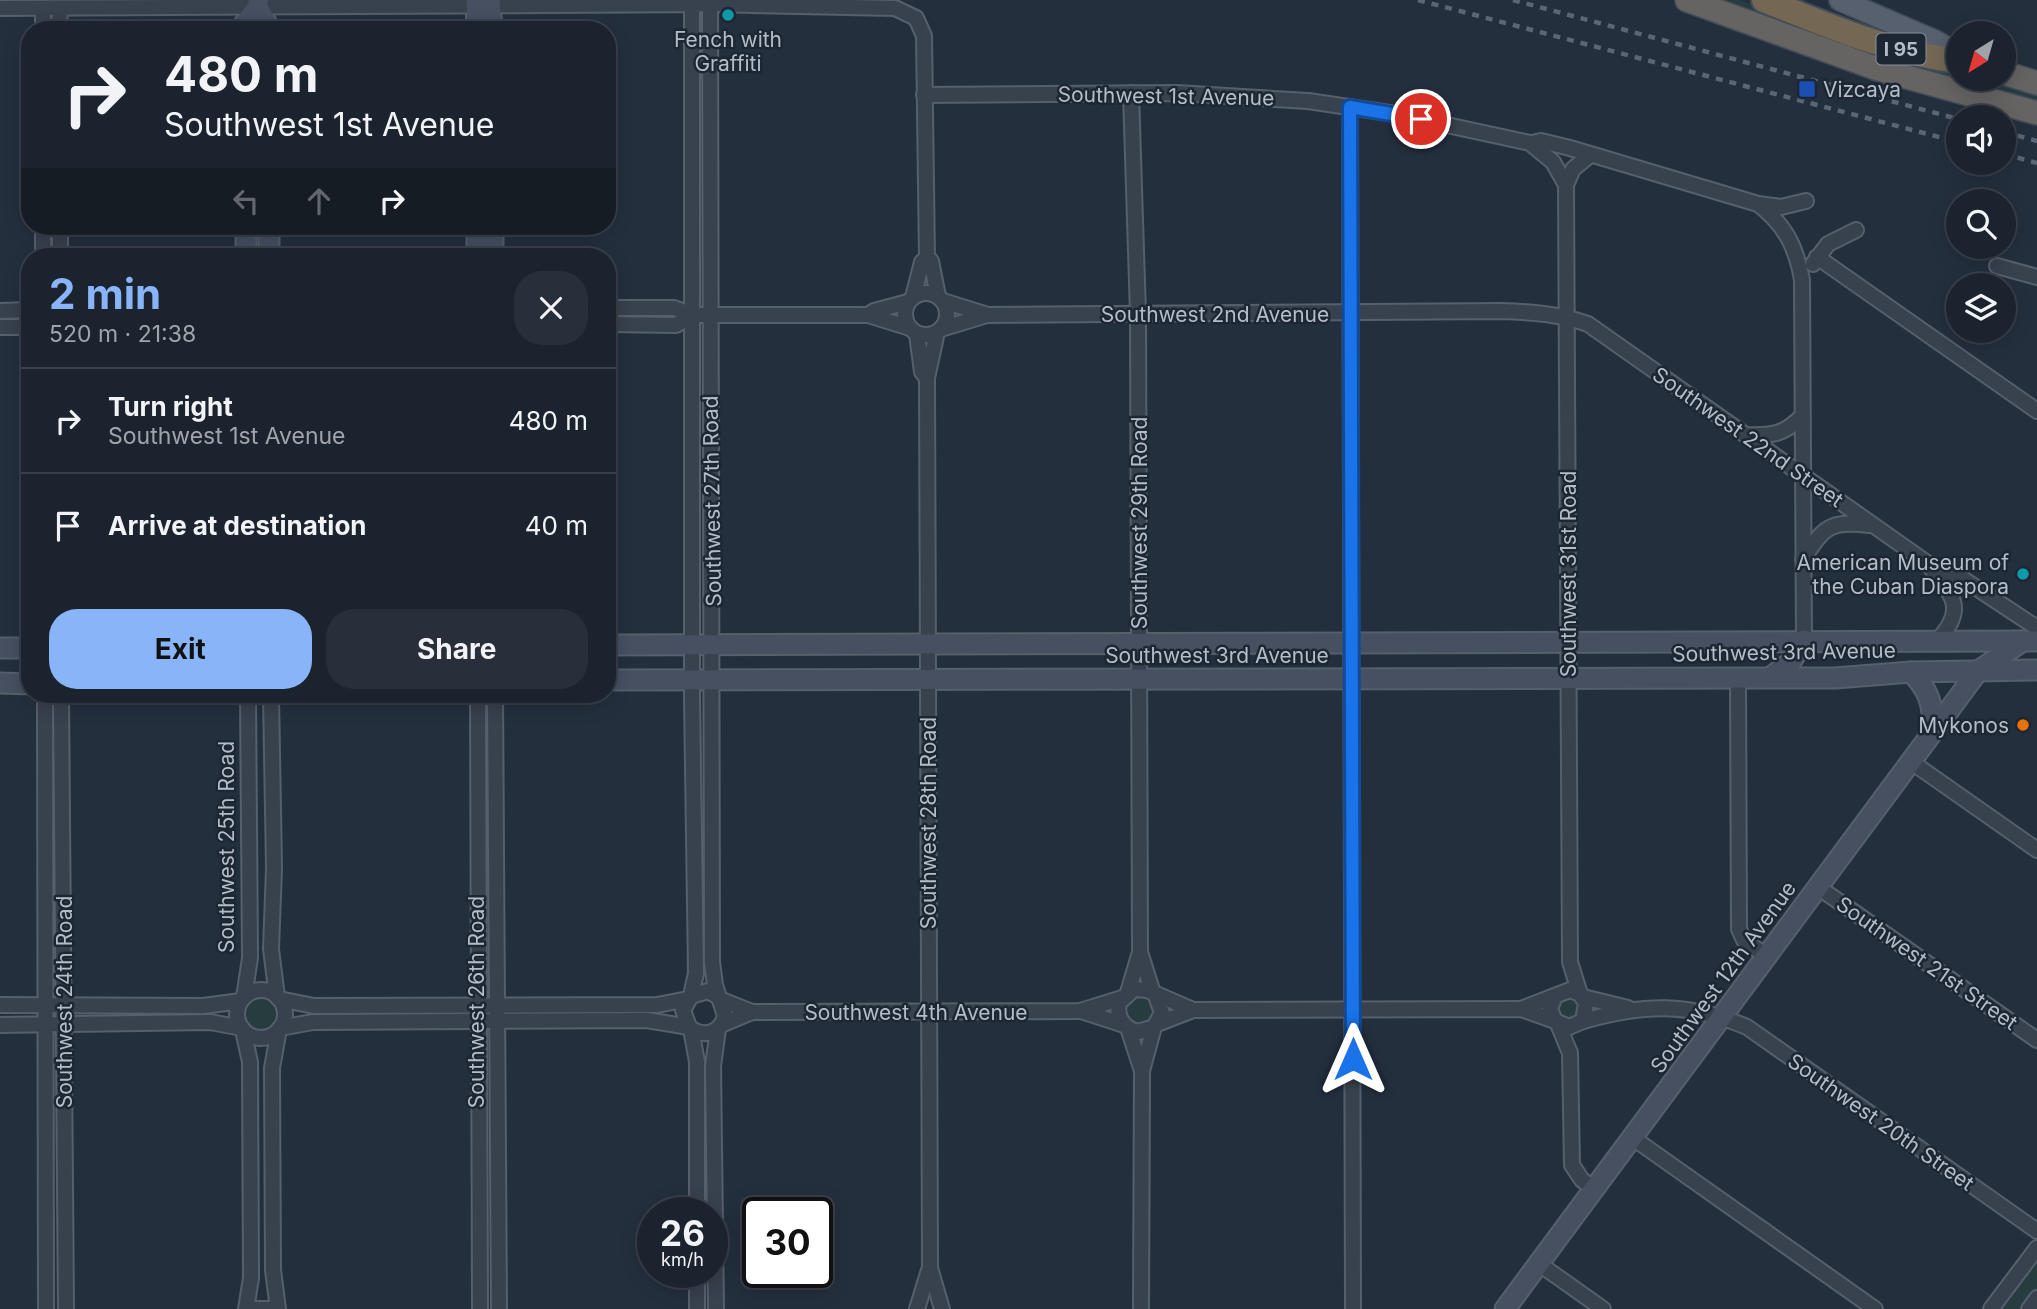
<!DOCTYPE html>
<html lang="en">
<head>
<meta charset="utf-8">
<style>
  body { margin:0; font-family:Inter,sans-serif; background:#282f3a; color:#f1f3f6; height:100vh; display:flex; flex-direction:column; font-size:26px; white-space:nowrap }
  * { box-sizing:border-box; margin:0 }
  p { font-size:23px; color:#a0a4aa }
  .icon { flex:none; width:38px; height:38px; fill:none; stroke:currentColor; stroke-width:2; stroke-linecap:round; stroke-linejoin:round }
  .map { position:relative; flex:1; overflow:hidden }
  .sheet { position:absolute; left:21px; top:248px; width:595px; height:455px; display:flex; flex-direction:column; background:#1b232e; border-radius:28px; box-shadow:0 4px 18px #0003,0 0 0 2px #39404a }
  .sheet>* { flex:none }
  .top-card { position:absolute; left:21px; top:21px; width:595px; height:214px; border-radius:28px; box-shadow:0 4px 18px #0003,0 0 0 2px #39404a; background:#1b232e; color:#f1f3f6; overflow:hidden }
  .needle { width:46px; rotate:217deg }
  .fabs { position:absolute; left:1946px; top:21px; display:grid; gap:14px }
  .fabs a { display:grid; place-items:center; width:70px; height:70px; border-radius:50%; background:#1b232e; box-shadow:0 4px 18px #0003,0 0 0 2px #39404a; font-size:35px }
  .speed { position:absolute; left:637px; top:1197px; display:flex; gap:14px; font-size:35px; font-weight:700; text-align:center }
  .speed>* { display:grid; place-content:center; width:91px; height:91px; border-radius:50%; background:#1b232e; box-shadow:0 4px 18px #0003,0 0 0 2px #39404a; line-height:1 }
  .speed small { font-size:18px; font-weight:400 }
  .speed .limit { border:4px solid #111; border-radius:10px; background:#fff; color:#111 }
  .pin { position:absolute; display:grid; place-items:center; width:60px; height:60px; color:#fff; margin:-30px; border:4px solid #fff; border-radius:50%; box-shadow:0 2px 7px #0007 }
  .me { position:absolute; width:77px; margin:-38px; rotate:0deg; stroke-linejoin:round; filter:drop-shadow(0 0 5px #0008) }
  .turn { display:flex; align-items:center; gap:24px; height:147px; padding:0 28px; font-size:32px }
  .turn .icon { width:91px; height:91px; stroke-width:2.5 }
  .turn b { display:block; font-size:49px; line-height:60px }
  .lanes { display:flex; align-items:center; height:66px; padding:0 28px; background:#0003; justify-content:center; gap:35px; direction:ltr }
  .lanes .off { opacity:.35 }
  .round { display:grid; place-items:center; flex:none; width:74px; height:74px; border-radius:28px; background:#282f3a }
  .head { display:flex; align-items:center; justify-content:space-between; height:119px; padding:0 28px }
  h1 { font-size:42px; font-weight:700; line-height:52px; color:#8ab4f8 }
  .primary-button { display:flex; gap:14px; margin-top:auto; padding:14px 28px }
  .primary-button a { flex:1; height:80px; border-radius:28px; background:#8ab4f8; color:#111; font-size:28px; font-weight:700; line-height:80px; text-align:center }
  .primary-button a+a { background:#282f3a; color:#f1f3f6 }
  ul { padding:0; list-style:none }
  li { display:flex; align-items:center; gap:21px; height:105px; padding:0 28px; border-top:2px solid #39404a }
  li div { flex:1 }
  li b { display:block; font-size:26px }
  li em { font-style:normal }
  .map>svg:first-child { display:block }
  .green { fill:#263c3f }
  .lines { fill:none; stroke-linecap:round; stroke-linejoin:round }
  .minor-casing { stroke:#565f6c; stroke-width:18 }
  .secondary-casing { stroke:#565f6c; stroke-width:23 }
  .primary-casing { stroke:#414a57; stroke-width:24 }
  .trunk-casing { stroke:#434c59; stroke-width:26 }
  .motorway-casing { stroke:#434c59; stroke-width:28 }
  .minor { stroke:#38414e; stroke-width:14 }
  .secondary { stroke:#465061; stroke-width:19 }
  .primary { stroke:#56606e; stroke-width:21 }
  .trunk { stroke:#656462; stroke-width:23 }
  .motorway { stroke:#746855; stroke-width:24 }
  .rail { stroke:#5a6575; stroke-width:4.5; stroke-dasharray:7 7; stroke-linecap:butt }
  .route-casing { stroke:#114b97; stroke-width:18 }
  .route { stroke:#1a73e8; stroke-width:12 }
  .culture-dot { fill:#0f9aa8; stroke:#1d2633; stroke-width:2.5 }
  .transit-dot { fill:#1a4fb4; stroke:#1d2633; stroke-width:2.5 }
  .food-dot { fill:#e8710a; stroke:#1d2633; stroke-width:2.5 }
  .labels { text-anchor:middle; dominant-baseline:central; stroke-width:5; stroke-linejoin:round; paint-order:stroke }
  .shield { fill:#1d2633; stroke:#878f9c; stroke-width:2 }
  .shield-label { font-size:19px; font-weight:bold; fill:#b4bcc9 }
  .poi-label { font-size:21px; fill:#b4bcc9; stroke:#1d2633; text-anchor:end }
  .street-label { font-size:21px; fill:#b4bcc9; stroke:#1d2633 }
</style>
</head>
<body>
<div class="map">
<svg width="2037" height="1309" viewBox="0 0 2037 1309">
  <rect width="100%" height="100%" fill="#242f3e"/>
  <g class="green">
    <path d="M 1722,0 L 1740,0 L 1903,59 L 1958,74 L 1958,79 L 1978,79 L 2037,95 L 2037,102 L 1879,58 Z"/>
    <circle cx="1141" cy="1011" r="14"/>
    <circle cx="261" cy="1014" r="17"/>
    <circle cx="1569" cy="1009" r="11"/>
    <path d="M 2037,1258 L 2037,1290 L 2023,1309 L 1998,1309 Z"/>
  </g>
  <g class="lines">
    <defs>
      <g id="minor">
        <path d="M 710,4 L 712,962 L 715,985 L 725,1016 C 720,1034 703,1038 689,1027 L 683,1010 L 691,996 L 708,991 L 719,997"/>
        <path d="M 0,8 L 710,4 L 895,8 L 916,18 L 924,36 L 927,258 L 931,261 L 938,296"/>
        <path d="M 43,30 L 43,8"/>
        <path d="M 59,30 L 60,8"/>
        <path d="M 924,95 L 1177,93 L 1308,101 L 1396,114 L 1530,143 L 1553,162 L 1566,185"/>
        <path d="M 1350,107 L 1353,1309"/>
        <path d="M 1532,143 L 1541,141 L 1570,148 L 1758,204 L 1781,207 L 1806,201"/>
        <path d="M 1758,204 C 1785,225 1796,246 1802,280 L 1804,640"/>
        <path d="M 60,226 L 60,257"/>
        <path d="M 43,257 L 43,226"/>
        <path d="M 1817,257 L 2037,411"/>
        <path d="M 1813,264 L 1828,244 L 1856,230"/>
        <path d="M 1997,266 L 2037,277"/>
        <circle cx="926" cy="314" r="21"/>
        <path d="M 913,297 L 922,262 L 927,258"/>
        <path d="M 943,301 L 988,315 L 1501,311 C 1531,312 1560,314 1588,324 L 1927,563 L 1963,579 L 2037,628"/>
        <path d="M 607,308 L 674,308 L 693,315 L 868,315 L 910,328"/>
        <path d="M 0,311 L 30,310"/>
        <path d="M 868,315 L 874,311 L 908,302"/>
        <path d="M 607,324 L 676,325 L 693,315"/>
        <path d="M 0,327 L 30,327"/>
        <path d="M 941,329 L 987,315"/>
        <path d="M 937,332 L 927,378 L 930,1268 L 942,1309"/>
        <path d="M 917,334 L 922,372 L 926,377"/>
        <path d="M 1745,435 C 1771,436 1784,435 1802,416"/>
        <path d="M 1803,559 C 1824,527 1830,520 1869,525"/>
        <path d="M 1928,564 C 1951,594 1968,607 1938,640"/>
        <path d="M 1738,677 L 1739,929 L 1744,940 L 1766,956"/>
        <path d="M 45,695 L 46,1309"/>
        <path d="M 61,695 L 66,1309"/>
        <path d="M 271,695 L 274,868 L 271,949 L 277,997"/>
        <path d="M 478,695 L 480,1309"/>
        <path d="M 495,695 L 499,1309"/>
        <path d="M 1910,761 L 2037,850"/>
        <path d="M 1818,887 L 2037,1040"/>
        <path d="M 1140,952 L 1153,993"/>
        <circle cx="261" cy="1014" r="24"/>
        <path d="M 1128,992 L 1140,952 L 1138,314 L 1131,93"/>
        <path d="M 1580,994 L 1570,962 L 1566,185 L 1573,169 L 1589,156"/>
        <path d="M 691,996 L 696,973 L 692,698 L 692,5"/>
        <path d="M 1156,996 L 1162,1013 L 1154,1027 L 1138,1032 C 1123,1028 1116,1018 1119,1003 L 1134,989 L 1147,990 L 1193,1010"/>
        <path d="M 244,997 L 250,958 L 248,695"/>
        <path d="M 1583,997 L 1628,1008"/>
        <path d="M 279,999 L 314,1006 L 657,1005 L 688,999"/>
        <path d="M 722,1000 L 752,1012"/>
        <path d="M 0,1005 L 203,1006 L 241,1001"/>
        <path d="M 1521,1009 L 1570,990 L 1580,994 L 1586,1003 L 1583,1021 L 1569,1027 L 1555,1021 L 1550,1009 L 1555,996"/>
        <path d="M 1081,1011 L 1124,1025"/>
        <path d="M 1583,1021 C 1643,1004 1688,1002 1747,1027 L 2037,1231"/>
        <path d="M 1157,1024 L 1193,1010 L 1521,1009 L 1555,1021"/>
        <path d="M 1558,1024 L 1570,1053 L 1572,1165 L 1582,1180 L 1595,1189"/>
        <path d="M 0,1025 L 210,1022 L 242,1028"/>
        <path d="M 721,1025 L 752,1012 L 1080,1011 L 1122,998"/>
        <path d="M 280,1028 L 313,1022 L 647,1020 L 689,1027"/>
        <path d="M 1128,1028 L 1142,1071"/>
        <path d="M 691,1029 L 697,1062 L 697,1213"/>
        <path d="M 243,1030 L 250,1062 L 251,1278 L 246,1309"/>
        <path d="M 1633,1138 L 1875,1309"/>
        <path d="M 1538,1263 L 1603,1309"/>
        <path d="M 697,1272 L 697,1309"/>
        <path d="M 253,1309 L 270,1309"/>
        <path d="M 278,1309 L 273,1270 L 272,1068 L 279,1029"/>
        <path d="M 716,1309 L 713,1066 L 718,1029"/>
        <path d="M 917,1309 L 929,1270"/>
        <path d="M 1141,1309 L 1142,1071 L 1154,1027"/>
        <path d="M 1991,1309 L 2037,1248"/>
        <path d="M 2029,1309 L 2037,1298"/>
      </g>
      <g id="secondary">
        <path d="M 258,0 L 258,7 L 270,30"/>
        <path d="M 476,0 L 477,30"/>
        <path d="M 490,0 L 492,30"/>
        <path d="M 244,30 L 244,24 L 258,7"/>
        <path d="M 246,226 L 246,257"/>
        <path d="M 477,226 L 477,257"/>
        <path d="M 493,226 L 493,257"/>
        <path d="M 269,257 L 269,226"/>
        <path d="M 607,645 L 2037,641"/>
        <path d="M 0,648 L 30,648"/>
        <path d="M 1911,672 C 1929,690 1933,704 1933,730"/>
        <path d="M 1771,677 L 1791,662 L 1804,640"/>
        <path d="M 607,680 L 1835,678 L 1911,672 L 2037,670"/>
        <path d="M 0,683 L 30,684"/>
        <path d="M 1505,1309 L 1978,671 L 2023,641"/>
      </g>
      <path id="primary" d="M 1840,0 L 1935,41 L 1958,54"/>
      <g id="trunk">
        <path d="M 1687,0 L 1878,69 L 2037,113"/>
        <path d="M 2004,73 L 2037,83"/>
      </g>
      <path id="motorway" d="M 1764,0 C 1827,25 1891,53 1958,61"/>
    </defs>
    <use href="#minor" class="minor-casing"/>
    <use href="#secondary" class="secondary-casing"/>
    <use href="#primary" class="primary-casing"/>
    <use href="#trunk" class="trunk-casing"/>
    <use href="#motorway" class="motorway-casing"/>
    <use href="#minor" class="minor"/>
    <use href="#secondary" class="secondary"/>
    <use href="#primary" class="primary"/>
    <use href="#trunk" class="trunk"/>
    <use href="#motorway" class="motorway"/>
    <g class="rail">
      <path d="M 1418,0 L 1958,142"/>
      <path d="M 1513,0 L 1958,119"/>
      <path d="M 2004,132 L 2037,141"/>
      <path d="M 2004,154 L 2037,163"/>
    </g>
  </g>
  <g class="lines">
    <defs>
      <path id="route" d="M 1353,1059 L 1350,107 L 1421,119"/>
    </defs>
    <use href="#route" class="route-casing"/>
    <use href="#route" class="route"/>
  </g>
  <g class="culture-dot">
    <circle cx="728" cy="15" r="7"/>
    <circle cx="2023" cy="574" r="7"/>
  </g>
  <rect class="transit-dot" x="1798" y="80" width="18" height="18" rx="3.5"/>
  <circle class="food-dot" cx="2023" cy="725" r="7"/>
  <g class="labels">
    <rect class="shield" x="1876.5" y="33.5" width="49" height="31" rx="5"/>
    <g class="shield-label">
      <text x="1901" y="49">I 95</text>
    </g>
    <g class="poi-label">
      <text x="728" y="39" text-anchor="middle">Fench with<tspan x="728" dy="24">Graffiti</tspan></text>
      <text x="1823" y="89" text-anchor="start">Vizcaya</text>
      <text x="2009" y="562">American Museum of<tspan x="2009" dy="24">the Cuban Diaspora</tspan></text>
      <text x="2009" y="725">Mykonos</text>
    </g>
    <g class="street-label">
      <text transform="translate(1166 96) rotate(1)">Southwest 1st Avenue</text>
      <text x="1215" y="314">Southwest 2nd Avenue</text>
      <text transform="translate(1748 437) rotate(35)">Southwest 22nd Street</text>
      <text transform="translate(712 501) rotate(-91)">Southwest 27th Road</text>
      <text transform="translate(1139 523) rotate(-90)">Southwest 29th Road</text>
      <text transform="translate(1568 574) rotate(-90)">Southwest 31st Road</text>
      <text transform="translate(1784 652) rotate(-1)">Southwest 3rd Avenue</text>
      <text x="1217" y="655">Southwest 3rd Avenue</text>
      <text transform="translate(928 823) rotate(-90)">Southwest 28th Road</text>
      <text transform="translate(226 847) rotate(-90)">Southwest 25th Road</text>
      <text transform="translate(1927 963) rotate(35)">Southwest 21st Street</text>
      <text transform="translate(1723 977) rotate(-54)">Southwest 12th Avenue</text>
      <text transform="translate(64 1002) rotate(-90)">Southwest 24th Road</text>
      <text transform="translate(476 1002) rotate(-90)">Southwest 26th Road</text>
      <text x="916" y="1012">Southwest 4th Avenue</text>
      <text transform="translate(1881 1122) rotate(35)">Southwest 20th Street</text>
    </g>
  </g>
</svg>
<div class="fabs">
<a><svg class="needle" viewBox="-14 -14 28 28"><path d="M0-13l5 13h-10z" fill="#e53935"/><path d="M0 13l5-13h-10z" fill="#a0a4aa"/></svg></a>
<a><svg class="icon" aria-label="sound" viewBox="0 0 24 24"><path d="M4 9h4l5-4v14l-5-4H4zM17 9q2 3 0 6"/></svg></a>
<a><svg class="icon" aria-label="search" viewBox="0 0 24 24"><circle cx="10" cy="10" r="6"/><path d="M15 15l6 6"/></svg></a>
<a><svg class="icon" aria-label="layers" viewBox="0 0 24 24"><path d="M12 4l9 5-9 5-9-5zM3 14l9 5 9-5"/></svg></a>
</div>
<div class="speed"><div>26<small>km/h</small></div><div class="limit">30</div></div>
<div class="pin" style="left:1421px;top:119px;background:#d93025"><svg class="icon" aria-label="arrive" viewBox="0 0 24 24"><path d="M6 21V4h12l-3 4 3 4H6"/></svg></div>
<svg class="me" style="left:1353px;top:1059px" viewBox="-20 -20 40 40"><path d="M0-17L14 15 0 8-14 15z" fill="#1a73e8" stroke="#fff" stroke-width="4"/></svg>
<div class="top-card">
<div class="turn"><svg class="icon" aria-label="right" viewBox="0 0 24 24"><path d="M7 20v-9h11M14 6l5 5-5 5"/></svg><div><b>480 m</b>Southwest 1st Avenue</div></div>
<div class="lanes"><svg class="icon off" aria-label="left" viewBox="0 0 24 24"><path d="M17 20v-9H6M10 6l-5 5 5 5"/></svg><svg class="icon off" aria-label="ahead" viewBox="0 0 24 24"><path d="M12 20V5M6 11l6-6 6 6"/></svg><svg class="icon" aria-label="right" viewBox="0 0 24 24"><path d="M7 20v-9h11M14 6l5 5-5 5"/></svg></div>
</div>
<section class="sheet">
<div class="head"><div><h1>2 min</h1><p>520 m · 21:38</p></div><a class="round"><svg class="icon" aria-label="close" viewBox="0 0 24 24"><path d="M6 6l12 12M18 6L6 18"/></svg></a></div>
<ul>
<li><svg class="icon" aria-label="right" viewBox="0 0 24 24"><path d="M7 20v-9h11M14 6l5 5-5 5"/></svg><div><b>Turn right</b><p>Southwest 1st Avenue</p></div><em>480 m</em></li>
<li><svg class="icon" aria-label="arrive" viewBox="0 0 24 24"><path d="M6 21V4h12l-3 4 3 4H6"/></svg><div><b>Arrive at destination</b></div><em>40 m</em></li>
</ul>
<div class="primary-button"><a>Exit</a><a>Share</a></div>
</section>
</div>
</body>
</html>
